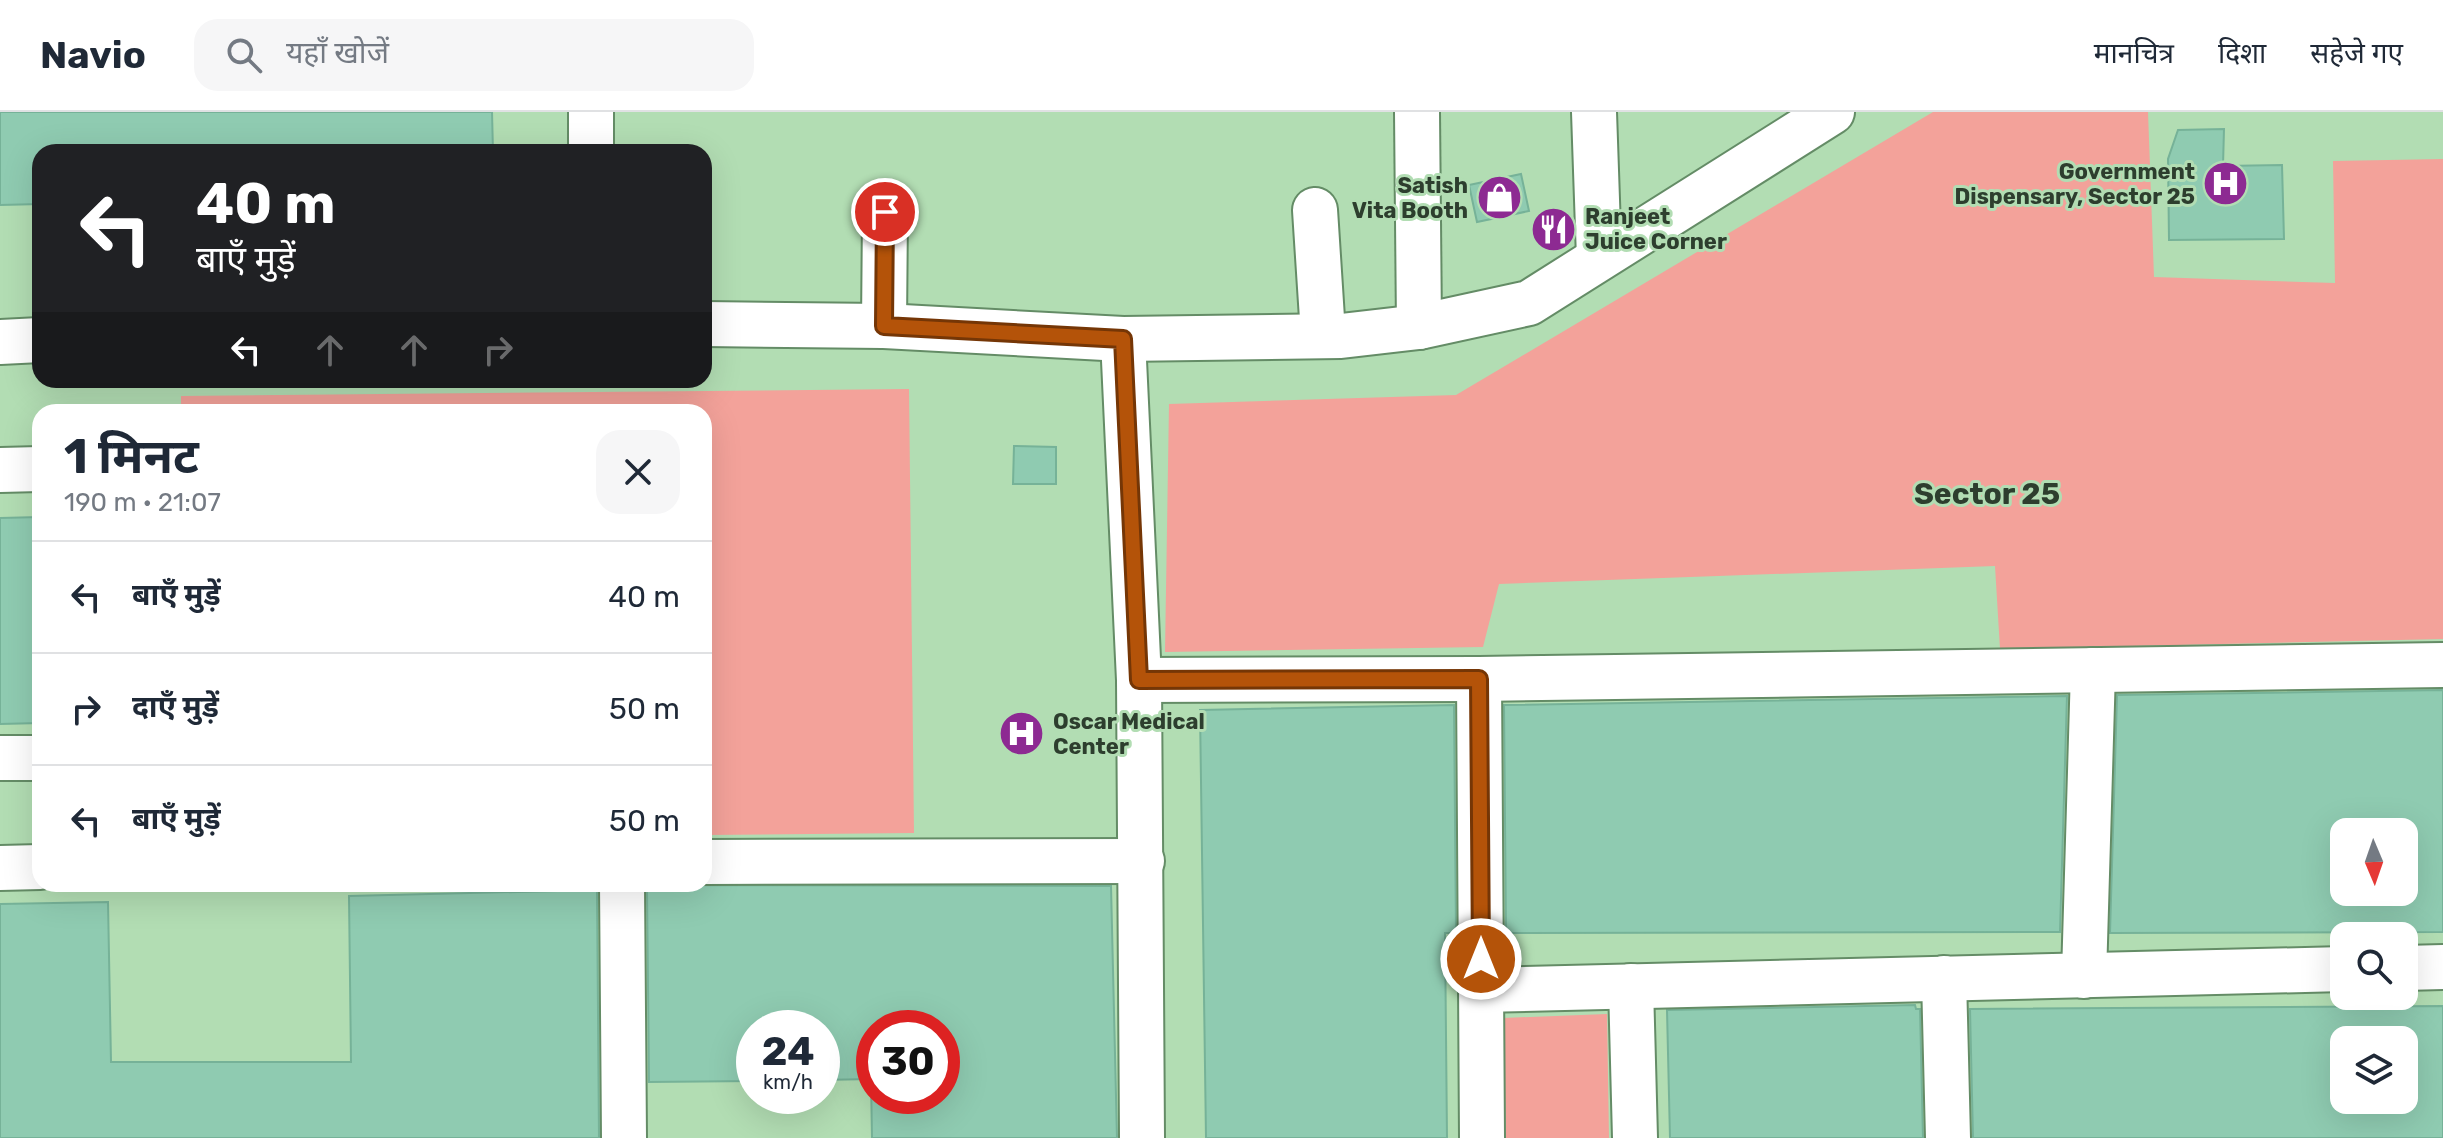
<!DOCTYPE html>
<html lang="hi">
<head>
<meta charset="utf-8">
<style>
  body { margin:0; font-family:Rubik,"Noto Sans Devanagari",sans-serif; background:#f6f6f7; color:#1f2937; height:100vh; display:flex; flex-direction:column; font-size:30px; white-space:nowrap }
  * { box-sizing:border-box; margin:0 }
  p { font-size:26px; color:#747a83 }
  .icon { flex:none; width:44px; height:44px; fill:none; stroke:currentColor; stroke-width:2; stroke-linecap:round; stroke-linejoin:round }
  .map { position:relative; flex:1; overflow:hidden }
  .drawer { position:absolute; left:32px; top:292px; width:680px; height:488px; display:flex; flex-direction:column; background:#fff; border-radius:24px; box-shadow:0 8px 32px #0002 }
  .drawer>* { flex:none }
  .hud { position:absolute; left:32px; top:32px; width:680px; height:244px; border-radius:24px; box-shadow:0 8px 32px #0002; background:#202124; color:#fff; overflow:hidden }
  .needle { width:52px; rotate:178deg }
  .controls { position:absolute; left:2330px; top:706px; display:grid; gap:16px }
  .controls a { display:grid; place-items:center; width:88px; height:88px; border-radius:16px; background:#fff; box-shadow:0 8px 32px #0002; font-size:40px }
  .speed { position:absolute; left:736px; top:898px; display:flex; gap:16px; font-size:40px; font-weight:700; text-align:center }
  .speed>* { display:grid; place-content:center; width:104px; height:104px; border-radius:50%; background:#fff; box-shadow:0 8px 32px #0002; line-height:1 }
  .speed small { font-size:20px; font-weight:400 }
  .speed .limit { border:12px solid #d22; background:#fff; color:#111 }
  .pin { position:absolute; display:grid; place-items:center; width:68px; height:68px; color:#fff; margin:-34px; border:4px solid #fff; border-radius:50%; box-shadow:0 2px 8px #0007 }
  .me { position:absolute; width:88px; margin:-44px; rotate:0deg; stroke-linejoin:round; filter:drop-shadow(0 0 6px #0008) }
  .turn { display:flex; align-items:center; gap:28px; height:168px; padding:0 32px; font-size:36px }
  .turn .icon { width:104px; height:104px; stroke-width:2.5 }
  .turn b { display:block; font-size:56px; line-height:68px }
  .lanes { display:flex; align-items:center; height:76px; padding:0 32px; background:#0003; justify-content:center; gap:40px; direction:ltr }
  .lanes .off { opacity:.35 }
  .round { display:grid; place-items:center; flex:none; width:84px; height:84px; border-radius:24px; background:#f6f6f7 }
  .overview { display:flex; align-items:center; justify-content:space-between; height:136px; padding:0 32px }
  h1 { font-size:48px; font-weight:700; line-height:60px }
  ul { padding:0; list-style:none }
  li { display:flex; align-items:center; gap:24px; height:112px; padding:0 32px; border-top:2px solid #e0e1e3 }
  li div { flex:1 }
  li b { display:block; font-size:30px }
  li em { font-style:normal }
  header { display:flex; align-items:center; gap:48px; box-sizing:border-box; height:112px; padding:0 40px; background:#fff; border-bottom:2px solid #e0e1e3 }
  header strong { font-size:38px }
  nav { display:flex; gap:44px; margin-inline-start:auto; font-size:28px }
  .search { width:560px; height:72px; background:#f6f6f7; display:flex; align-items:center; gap:20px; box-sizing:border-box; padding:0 28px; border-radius:24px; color:#747a83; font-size:30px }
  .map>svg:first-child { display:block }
  .green { fill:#f3a29a }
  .building { fill:#8fcbb1; stroke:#76b298; stroke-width:2; fill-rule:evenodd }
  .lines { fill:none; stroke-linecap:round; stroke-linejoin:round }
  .minor-casing { stroke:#648c66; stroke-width:48 }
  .minor { stroke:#fff; stroke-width:44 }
  .route-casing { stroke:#753606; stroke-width:20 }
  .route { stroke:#b45309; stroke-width:14 }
  .labels { text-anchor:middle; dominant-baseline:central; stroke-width:6; stroke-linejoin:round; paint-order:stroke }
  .poi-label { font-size:22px; font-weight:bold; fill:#2d3e2e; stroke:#b2ddb3; text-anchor:end }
  .district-label { font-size:30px; font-weight:bold; fill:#2d3e2e; stroke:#b2ddb3 }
</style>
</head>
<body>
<header>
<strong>Navio</strong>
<div class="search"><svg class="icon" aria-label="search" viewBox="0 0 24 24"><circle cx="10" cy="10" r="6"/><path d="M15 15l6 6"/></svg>यहाँ खोजें</div>
<nav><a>मानचित्र</a><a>दिशा</a><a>सहेजे गए</a></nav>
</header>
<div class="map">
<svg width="2443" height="1026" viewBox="0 0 2443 1026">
  <rect width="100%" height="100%" fill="#b2ddb3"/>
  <g class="green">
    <path d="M 1933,0 L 2148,0 L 2154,165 L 2335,171 L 2333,49 L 2443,47 L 2443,527 L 2000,537 L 1995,454 L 1499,472 L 1483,535 L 1165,540 L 1169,292 L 1456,283 Z"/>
    <path d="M 909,277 L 914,721 L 704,723 L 704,300 L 181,300 L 181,284 Z"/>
    <path d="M 1607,902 L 1609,1026 L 1506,1026 L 1503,906 Z"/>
  </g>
  <g class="building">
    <path d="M 0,0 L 492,0 L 493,40 L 40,40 L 40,92 L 0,93 Z"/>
    <path d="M 2224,17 L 2223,54 L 2282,53 L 2284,127 L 2169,128 L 2168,47 L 2178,18 Z"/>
    <path d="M 1521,62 L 1529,99 L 1477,110 L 1469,73 Z"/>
    <path d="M 1014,334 L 1056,335 L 1056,372 L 1013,372 Z"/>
    <path d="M 40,405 L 40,611 L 0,612 L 0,406 Z"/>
    <path d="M 2443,578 L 2443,820 L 2110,821 L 2117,583 ZM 2344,720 L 2404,720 L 2404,780 L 2344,780 Z"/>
    <path d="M 2067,584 L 2060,820 L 1506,821 L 1504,593 Z"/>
    <path d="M 1454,593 L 1456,821 L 1445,821 L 1447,1026 L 1206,1026 L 1200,598 Z"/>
    <path d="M 697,773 L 1111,774 L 1117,1026 L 872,1026 L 871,967 L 822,968 L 822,916 L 754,916 L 754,969 L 649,970 L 647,777 L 653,777 L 653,774 ZM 874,916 L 942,916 L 942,984 L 874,984 Z"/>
    <path d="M 597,778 L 599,1026 L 0,1026 L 0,792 L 108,790 L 111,950 L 351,950 L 349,784 Z"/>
    <path d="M 1915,893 L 1916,897 L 1920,897 L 1923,1026 L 1670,1026 L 1667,898 Z"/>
    <path d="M 2443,894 L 2443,1026 L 1973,1026 L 1970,897 ZM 2344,928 L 2404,928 L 2404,988 L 2344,988 Z"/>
  </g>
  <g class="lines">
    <defs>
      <g id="minor">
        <path d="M 591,0 L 591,40"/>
        <path d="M 1417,0 L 1419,215"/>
        <path d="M 1594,0 L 1599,146"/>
        <path d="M 1315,98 L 1323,222"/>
        <path d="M 704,212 L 884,214 L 1123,227 L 1341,224 L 1419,215 L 1529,191 L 1832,0"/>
        <path d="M 884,214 L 885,100"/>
        <path d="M 1123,227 L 1139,568 L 1142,1026"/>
        <path d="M 0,230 L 40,228"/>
        <path d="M 0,358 L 40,357"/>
        <path d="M 1479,567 L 1482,1026"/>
        <path d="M 1139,568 L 1479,567 L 2443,553"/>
        <path d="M 0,646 L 40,646"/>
        <path d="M 704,750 L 1142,749"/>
        <path d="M 0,756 L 40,755"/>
        <path d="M 622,772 L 624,1026"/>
        <path d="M 2404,856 L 2443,855"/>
        <path d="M 2084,864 L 2093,558"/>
        <path d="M 1944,866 L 1948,1026"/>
        <path d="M 1631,874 L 1635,1026"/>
        <path d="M 1481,878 L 2344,857"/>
      </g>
    </defs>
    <use href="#minor" class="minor-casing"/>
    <use href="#minor" class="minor"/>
  </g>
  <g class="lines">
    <defs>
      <path id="route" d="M 885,100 L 884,214 L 1123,227 L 1139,568 L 1479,567 L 1481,847"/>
    </defs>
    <use href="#route" class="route-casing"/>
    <use href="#route" class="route"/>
  </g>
  <defs>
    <symbol id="hospital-disc" viewBox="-11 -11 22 22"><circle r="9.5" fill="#8d2a92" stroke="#b2ddb3"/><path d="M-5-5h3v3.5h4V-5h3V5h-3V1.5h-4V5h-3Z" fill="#fff"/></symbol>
    <symbol id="shop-disc" viewBox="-11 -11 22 22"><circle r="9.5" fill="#8d2a92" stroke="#b2ddb3"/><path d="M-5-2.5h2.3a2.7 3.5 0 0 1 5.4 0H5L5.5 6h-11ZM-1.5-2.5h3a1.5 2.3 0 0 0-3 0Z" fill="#fff"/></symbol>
    <symbol id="restaurant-disc" viewBox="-11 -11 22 22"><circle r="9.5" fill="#8d2a92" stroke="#b2ddb3"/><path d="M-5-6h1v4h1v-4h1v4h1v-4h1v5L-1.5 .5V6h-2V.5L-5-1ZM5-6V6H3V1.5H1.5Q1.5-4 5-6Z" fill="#fff"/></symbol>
  </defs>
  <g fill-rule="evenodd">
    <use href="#hospital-disc" x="2200" y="46" width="51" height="51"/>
    <use href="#shop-disc" x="1474" y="60" width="51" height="51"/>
    <use href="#restaurant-disc" x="1528" y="92" width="51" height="51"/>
    <use href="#hospital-disc" x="996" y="596" width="51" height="51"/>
  </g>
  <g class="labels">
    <g class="poi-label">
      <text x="2195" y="59">Government<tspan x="2195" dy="25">Dispensary, Sector 25</tspan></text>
      <text x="1468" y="73">Satish<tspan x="1468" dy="25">Vita Booth</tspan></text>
      <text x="1585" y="104" text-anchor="start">Ranjeet<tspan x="1585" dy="25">Juice Corner</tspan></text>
      <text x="1053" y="609" text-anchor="start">Oscar Medical<tspan x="1053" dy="25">Center</tspan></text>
    </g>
    <g class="district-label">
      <text x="1987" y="382">Sector 25</text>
    </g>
  </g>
</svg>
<div class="controls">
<a><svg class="needle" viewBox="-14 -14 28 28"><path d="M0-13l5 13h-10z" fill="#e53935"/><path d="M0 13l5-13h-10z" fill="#747a83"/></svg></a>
<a><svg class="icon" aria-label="search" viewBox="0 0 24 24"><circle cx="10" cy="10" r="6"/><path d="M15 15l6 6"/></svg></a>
<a><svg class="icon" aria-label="layers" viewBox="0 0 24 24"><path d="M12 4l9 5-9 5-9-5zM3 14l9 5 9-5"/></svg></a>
</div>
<div class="speed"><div>24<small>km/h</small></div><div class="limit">30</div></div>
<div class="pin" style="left:885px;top:100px;background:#d93025"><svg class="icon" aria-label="arrive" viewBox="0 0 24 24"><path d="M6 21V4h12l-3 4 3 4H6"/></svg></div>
<svg class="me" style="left:1481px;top:847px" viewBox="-20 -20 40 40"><circle r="17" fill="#b45309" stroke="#fff" stroke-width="3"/><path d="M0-11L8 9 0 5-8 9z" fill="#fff"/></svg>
<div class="hud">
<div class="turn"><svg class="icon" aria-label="left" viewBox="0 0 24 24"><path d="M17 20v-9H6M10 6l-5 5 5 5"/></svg><div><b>40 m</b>बाएँ मुड़ें</div></div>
<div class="lanes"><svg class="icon" aria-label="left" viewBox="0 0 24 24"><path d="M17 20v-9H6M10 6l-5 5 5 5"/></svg><svg class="icon off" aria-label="ahead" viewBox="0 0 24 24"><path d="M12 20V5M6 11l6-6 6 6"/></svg><svg class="icon off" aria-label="ahead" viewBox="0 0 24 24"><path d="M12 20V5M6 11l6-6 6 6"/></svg><svg class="icon off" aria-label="right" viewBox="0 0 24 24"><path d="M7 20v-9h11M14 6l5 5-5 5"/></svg></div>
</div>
<section class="drawer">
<div class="overview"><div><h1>1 मिनट</h1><p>190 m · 21:07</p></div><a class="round"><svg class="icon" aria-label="close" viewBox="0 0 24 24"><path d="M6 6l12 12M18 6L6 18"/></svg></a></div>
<ul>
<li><svg class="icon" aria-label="left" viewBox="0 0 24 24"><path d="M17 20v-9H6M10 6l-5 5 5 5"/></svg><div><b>बाएँ मुड़ें</b></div><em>40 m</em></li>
<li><svg class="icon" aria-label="right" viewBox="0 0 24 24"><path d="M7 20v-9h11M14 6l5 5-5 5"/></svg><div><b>दाएँ मुड़ें</b></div><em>50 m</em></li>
<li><svg class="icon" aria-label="left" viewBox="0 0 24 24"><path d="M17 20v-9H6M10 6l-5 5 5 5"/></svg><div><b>बाएँ मुड़ें</b></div><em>50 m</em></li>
</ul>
</section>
</div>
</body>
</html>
